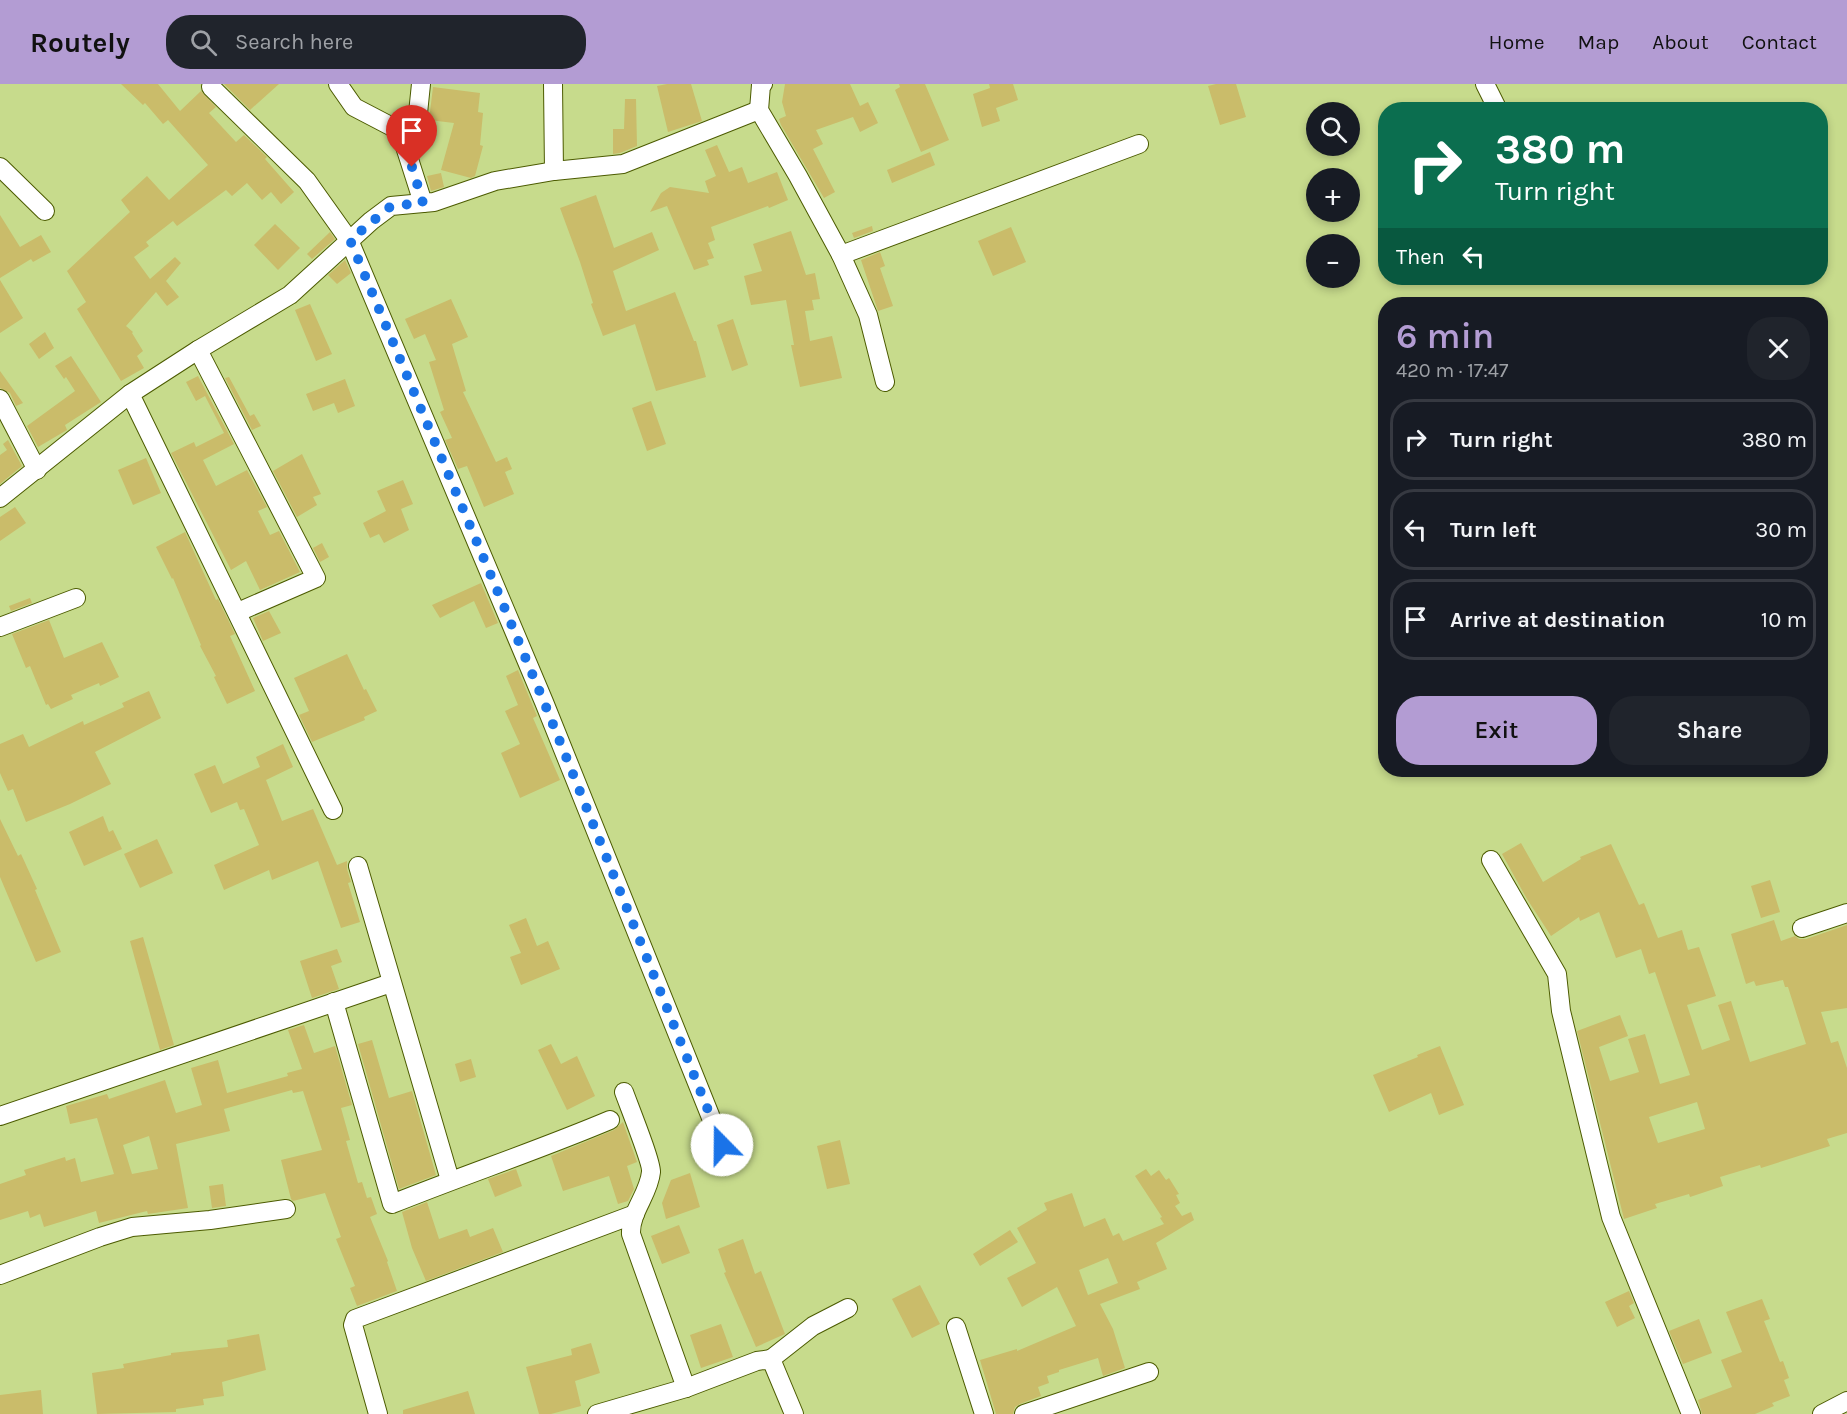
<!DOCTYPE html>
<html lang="en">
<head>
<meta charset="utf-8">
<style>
  body { margin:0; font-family:Karla,sans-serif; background:#20242c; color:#f1f3f6; height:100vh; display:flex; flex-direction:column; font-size:22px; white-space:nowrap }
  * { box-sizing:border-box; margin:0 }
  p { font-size:20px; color:#9ea1a6 }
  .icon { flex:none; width:33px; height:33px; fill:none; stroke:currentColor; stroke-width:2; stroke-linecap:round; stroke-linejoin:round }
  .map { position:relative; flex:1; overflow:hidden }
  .drawer { position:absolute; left:1378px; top:213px; width:450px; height:480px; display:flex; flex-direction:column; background:#171b24; border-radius:24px; box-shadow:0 3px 9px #0003 }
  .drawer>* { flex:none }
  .banner { position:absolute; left:1378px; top:18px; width:450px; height:183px; border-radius:24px; box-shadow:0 3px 9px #0003; background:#0b6e4f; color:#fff; overflow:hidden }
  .tools { position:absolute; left:1306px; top:18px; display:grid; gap:12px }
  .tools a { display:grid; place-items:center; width:54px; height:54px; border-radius:50%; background:#171b24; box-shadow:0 3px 9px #0003; font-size:30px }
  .pin { position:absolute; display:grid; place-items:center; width:51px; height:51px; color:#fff; margin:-62px -26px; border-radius:50% 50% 50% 0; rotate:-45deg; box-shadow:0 0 6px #0007 }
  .pin .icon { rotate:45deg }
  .me { position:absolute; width:66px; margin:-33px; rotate:338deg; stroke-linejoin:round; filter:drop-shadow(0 0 4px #0008) }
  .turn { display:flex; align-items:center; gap:21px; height:126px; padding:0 18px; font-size:27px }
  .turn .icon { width:78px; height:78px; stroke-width:2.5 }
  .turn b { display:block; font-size:42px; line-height:51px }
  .then { display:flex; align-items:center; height:57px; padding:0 18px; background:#0003; gap:12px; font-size:22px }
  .round { display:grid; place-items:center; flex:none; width:63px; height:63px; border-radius:24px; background:#20242c }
  .headline { display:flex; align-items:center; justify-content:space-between; height:102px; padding:0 18px }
  h1 { font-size:36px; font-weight:600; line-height:45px; color:#b39cd3 }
  .button { display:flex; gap:12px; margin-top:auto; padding:12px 18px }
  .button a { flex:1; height:69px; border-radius:24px; background:#b39cd3; color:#111; font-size:24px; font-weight:600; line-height:69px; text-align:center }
  .button a+a { background:#20242c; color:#f1f3f6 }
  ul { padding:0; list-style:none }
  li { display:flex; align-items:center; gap:18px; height:81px; margin:0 12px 9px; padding:0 6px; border:3px solid #363941; border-radius:24px }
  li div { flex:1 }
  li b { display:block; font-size:22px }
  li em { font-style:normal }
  header { display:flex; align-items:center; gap:36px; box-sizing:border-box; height:84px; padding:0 30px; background:#b39cd3; color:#111 }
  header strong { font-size:28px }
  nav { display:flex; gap:33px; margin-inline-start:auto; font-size:21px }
  .search { width:420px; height:54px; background:#20242c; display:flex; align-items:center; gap:15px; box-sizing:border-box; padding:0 21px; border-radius:24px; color:#9ea1a6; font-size:22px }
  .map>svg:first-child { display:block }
  .building { fill:#cabc6a; fill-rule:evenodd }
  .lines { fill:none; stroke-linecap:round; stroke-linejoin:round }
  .minor-casing { stroke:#4c5b01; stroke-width:20 }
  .minor { stroke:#fff; stroke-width:18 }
  .route { stroke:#1a73e8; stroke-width:10; stroke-dasharray:0 18 }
</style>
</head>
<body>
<header>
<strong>Routely</strong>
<div class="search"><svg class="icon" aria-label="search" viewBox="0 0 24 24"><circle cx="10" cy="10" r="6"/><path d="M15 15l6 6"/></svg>Search here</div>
<nav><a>Home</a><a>Map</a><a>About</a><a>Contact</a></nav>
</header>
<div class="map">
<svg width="1847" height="1330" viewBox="0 0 1847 1330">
  <rect width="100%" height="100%" fill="#c7db8c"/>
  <g class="building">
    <path d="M 121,0 L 158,0 L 180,27 L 201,7 L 216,23 L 209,29 L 236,58 L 244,51 L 267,73 L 265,75 L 294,108 L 281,120 L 271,108 L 262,116 L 247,99 L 232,112 L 226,106 L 177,142 L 173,137 L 146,158 L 149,162 L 134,173 L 150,195 L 175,173 L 181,179 L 166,197 L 179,213 L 167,222 L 156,208 L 126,242 L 133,248 L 132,249 L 143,267 L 137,272 L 144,284 L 121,297 L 77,225 L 86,218 L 67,187 L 130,128 L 121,116 L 147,92 L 169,116 L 208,81 L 168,36 L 163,40 L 145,19 L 143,21 Z"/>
    <path d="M 224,0 L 279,0 L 250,26 Z"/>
    <path d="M 667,0 L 691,0 L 702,37 L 668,48 L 657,2 Z"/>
    <path d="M 785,0 L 850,0 L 860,22 L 868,18 L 878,39 L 860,48 L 853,33 L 816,46 L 823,60 L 813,65 L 835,108 L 824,114 L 781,41 L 779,35 L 786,32 L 782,18 Z"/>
    <path d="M 899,0 L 925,0 L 949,56 L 921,68 L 895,6 L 900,3 Z"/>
    <path d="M 989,0 L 1013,0 L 1018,16 L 996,24 L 1000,37 L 982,43 L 973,10 L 990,4 Z"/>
    <path d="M 1216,0 L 1236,0 L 1246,33 L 1220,41 L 1208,2 Z"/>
    <path d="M 433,3 L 480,9 L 478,28 L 483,29 L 480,61 L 483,62 L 475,92 L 471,94 L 441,86 L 454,39 L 429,36 Z"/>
    <path d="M 625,15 L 636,15 L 637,62 L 620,69 L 613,70 L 613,45 L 624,45 Z"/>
    <path d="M 717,61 L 729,88 L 742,83 L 748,99 L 777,88 L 788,116 L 769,124 L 768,122 L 711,143 L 715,156 L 708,159 L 714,174 L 707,176 L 709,181 L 694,186 L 667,122 L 650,128 L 661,109 L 670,103 L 709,109 L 705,97 L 716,92 L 705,66 Z"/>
    <path d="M 930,68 L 935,81 L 892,99 L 887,86 Z"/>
    <path d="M 441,89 L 444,103 L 431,107 L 427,92 Z"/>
    <path d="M 596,111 L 614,164 L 652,148 L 659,166 L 613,187 L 626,227 L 675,208 L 694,257 L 696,257 L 706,293 L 656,307 L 635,240 L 603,252 L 591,220 L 593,219 L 580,178 L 560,124 Z"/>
    <path d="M 0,131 L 20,163 L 41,151 L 51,168 L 33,178 L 31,175 L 0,194 Z"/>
    <path d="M 275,140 L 300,164 L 278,186 L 254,161 Z"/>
    <path d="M 872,142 L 873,147 L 854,154 L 852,149 Z"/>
    <path d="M 1011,143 L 1026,178 L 993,192 L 978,157 Z"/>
    <path d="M 791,147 L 806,191 L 815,189 L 820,215 L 812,216 L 814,226 L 805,227 L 810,257 L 832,252 L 842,294 L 800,303 L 791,261 L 794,261 L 786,216 L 751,221 L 744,192 L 762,187 L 753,160 Z"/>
    <path d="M 330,148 L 335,155 L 312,175 L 307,170 Z"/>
    <path d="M 880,168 L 885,182 L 880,184 L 893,222 L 878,227 L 861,176 Z"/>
    <path d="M 345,176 L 351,189 L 337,200 L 328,191 Z"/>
    <path d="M 0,196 L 23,234 L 0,249 Z"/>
    <path d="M 451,215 L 468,253 L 452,260 L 466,307 L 463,308 L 496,378 L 507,373 L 512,385 L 505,388 L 514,410 L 484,423 L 467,382 L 458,385 L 445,356 L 452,354 L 440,328 L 444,326 L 429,278 L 436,276 L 425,250 L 414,255 L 405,235 Z"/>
    <path d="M 310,220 L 332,270 L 316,277 L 295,226 Z"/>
    <path d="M 733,235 L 748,281 L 732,287 L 717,241 Z"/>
    <path d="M 45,248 L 54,264 L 39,275 L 29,260 Z"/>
    <path d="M 71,272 L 101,318 L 65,341 L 67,346 L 38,363 L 27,342 L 75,307 L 66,293 L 64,295 L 55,282 Z"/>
    <path d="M 0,287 L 23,319 L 16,322 L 10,309 L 0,304 Z"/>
    <path d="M 198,292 L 234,360 L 203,376 L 216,402 L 247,386 L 267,423 L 258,427 L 270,451 L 279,447 L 300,488 L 260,506 L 246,477 L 231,486 L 171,369 L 194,358 L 196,363 L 224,349 L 205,312 L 196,317 L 186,298 Z"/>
    <path d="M 229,293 L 250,332 L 254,330 L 261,342 L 252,346 L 225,294 Z"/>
    <path d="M 345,295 L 355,322 L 338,329 L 334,319 L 313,327 L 306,310 Z"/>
    <path d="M 651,317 L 666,360 L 647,367 L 632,324 Z"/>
    <path d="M 8,356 L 22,382 L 0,400 L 0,371 L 7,366 L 3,360 Z"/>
    <path d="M 302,370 L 321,410 L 313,413 L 317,421 L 297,433 L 273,387 Z"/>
    <path d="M 146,374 L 161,409 L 133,421 L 118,386 Z"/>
    <path d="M 403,396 L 413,420 L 401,425 L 409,446 L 384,459 L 379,450 L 370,454 L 363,439 L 386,427 L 377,407 Z"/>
    <path d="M 15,423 L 26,439 L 0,457 L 0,433 Z"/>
    <path d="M 185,448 L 216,516 L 218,515 L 235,550 L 230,552 L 255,607 L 227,620 L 214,593 L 216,592 L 200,562 L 201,561 L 173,494 L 172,495 L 156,463 Z"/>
    <path d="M 322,459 L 329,473 L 320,478 L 313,464 Z"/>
    <path d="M 481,499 L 498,539 L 486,544 L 474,517 L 440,534 L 432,521 Z"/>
    <path d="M 30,514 L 32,519 L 11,527 L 9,522 Z"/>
    <path d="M 269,527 L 281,549 L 263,557 L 253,534 Z"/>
    <path d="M 49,536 L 64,574 L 102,558 L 119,593 L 100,602 L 99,599 L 71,611 L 73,615 L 51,625 L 48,620 L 46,621 L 30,582 L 26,584 L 12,550 Z"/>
    <path d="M 347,570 L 364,606 L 366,605 L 377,627 L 364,633 L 365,636 L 312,658 L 299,631 L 309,627 L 294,594 Z"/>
    <path d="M 518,586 L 537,632 L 533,634 L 560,696 L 520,714 L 501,669 L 520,660 L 505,627 L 518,621 L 506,592 Z"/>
    <path d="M 149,607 L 161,634 L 95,668 L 111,700 L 70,720 L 26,738 L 13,705 L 8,707 L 0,689 L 0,660 L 23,650 L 29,663 L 83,637 L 84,641 L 124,623 L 122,619 Z"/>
    <path d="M 283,660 L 293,683 L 266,696 L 282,737 L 313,725 L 337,781 L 347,777 L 347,785 L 351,798 L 348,799 L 360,838 L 341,844 L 318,777 L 272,796 L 269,786 L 224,806 L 214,781 L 259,761 L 244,725 L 240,726 L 237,718 L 211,729 L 194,690 L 215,681 L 223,700 L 260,683 L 256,673 Z"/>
    <path d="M 103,732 L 109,748 L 113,746 L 122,765 L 84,782 L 69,748 Z"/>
    <path d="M 0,735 L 18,772 L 21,770 L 37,805 L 35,806 L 61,868 L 36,878 L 0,793 Z"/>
    <path d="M 157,755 L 173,789 L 140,804 L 124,770 Z"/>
    <path d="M 1521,759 L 1543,798 L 1581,775 L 1580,773 L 1611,760 L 1639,821 L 1644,819 L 1658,854 L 1682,846 L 1688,866 L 1699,863 L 1716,912 L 1687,921 L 1702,966 L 1730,956 L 1718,921 L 1731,917 L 1750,978 L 1806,960 L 1788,903 L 1785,903 L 1783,896 L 1756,902 L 1754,897 L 1746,900 L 1731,850 L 1774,836 L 1781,857 L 1795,852 L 1799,855 L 1806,855 L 1847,841 L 1847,924 L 1821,928 L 1831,959 L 1838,957 L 1847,984 L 1847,1049 L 1827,1055 L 1830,1062 L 1761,1084 L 1760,1081 L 1720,1093 L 1723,1102 L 1690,1113 L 1689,1110 L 1655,1120 L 1657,1124 L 1624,1135 L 1577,947 L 1620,931 L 1628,952 L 1599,963 L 1610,997 L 1639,988 L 1628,955 L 1645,950 L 1660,1000 L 1690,991 L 1655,888 L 1649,890 L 1641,865 L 1616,874 L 1599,828 L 1580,837 L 1579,833 L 1551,852 L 1527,815 L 1502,770 ZM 1697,1018 L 1705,1045 L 1658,1059 L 1649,1033 Z"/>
    <path d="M 1770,796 L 1780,828 L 1761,834 L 1751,802 Z"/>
    <path d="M 526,834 L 537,862 L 548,857 L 560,885 L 521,901 L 510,873 L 521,869 L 509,841 Z"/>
    <path d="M 143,853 L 174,961 L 160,966 L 130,857 Z"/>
    <path d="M 337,865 L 342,878 L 331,882 L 339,905 L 312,914 L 300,877 Z"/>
    <path d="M 304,941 L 314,969 L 335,962 L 352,1021 L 341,1024 L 350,1056 L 346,1057 L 358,1099 L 362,1098 L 367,1114 L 371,1113 L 377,1130 L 370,1133 L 388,1177 L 387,1178 L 397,1207 L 357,1222 L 350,1204 L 355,1202 L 336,1155 L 341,1153 L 325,1109 L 293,1117 L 291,1115 L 281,1076 L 322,1066 L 303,1007 L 293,1009 L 292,1006 L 224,1025 L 230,1047 L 176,1060 L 188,1124 L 148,1130 L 147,1127 L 99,1139 L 96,1127 L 44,1143 L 40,1130 L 30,1134 L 28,1127 L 0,1136 L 0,1100 L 26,1091 L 24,1086 L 65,1073 L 66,1077 L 75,1074 L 81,1098 L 114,1090 L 97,1034 L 70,1040 L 66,1022 L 107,1010 L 109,1015 L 165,996 L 176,1029 L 202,1021 L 191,984 L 218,976 L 227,1009 L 288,992 L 287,989 L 302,985 L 288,946 ZM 149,1052 L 158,1085 L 132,1090 L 123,1061 Z"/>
    <path d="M 372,956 L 389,1014 L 412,1007 L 436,1091 L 399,1105 L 358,960 Z"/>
    <path d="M 551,960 L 561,980 L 577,972 L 595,1012 L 567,1026 L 538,966 Z"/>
    <path d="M 1440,962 L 1464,1021 L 1439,1031 L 1431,1009 L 1389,1028 L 1373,991 L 1418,973 L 1417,971 Z"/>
    <path d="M 471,975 L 476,993 L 460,998 L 455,980 Z"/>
    <path d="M 623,1038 L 637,1078 L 627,1082 L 634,1105 L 628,1117 L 618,1120 L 609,1092 L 563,1107 L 551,1072 L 614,1046 Z"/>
    <path d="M 840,1056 L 850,1100 L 827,1105 L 817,1062 Z"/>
    <path d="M 516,1085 L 522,1102 L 495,1113 L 488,1095 Z"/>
    <path d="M 1146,1085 L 1151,1092 L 1159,1086 L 1166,1096 L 1169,1094 L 1179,1110 L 1176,1111 L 1180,1119 L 1175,1122 L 1182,1132 L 1191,1128 L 1194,1136 L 1156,1159 L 1167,1185 L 1137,1198 L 1140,1205 L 1100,1220 L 1113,1245 L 1125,1284 L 1103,1292 L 1098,1274 L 1059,1286 L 1059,1288 L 1047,1292 L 1049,1299 L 1038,1303 L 1041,1312 L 1020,1320 L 1015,1323 L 1013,1330 L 996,1330 L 980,1276 L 1017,1265 L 1017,1267 L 1076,1242 L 1057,1203 L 1022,1223 L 1007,1194 L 1036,1179 L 1017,1144 L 1047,1126 L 1044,1119 L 1072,1109 L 1084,1143 L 1105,1134 L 1113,1152 L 1119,1149 L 1123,1157 L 1164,1140 L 1160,1134 L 1162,1133 L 1135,1092 ZM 1108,1174 L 1118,1199 L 1088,1211 L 1079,1186 Z"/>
    <path d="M 690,1089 L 700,1123 L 666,1135 L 662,1119 L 671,1096 Z"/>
    <path d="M 223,1100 L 226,1122 L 212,1124 L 209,1102 Z"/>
    <path d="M 427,1118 L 439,1155 L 467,1145 L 470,1153 L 493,1144 L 503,1168 L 426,1197 L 412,1164 L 402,1128 Z"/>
    <path d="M 679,1141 L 690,1169 L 662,1180 L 651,1152 Z"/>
    <path d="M 1010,1146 L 1018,1158 L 980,1182 L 973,1170 Z"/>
    <path d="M 743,1155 L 755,1190 L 761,1187 L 785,1250 L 756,1263 L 724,1189 L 726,1188 L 718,1165 Z"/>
    <path d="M 920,1201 L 940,1240 L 912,1254 L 892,1215 Z"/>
    <path d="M 1629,1207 L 1634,1219 L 1629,1222 L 1635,1234 L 1617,1243 L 1605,1218 Z"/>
    <path d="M 1762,1215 L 1770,1235 L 1764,1237 L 1780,1278 L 1783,1277 L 1789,1294 L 1784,1296 L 1790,1312 L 1772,1319 L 1774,1322 L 1755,1330 L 1702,1330 L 1698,1316 L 1732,1303 L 1721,1276 L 1742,1268 L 1726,1228 Z"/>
    <path d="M 1699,1235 L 1712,1269 L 1683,1280 L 1669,1247 Z"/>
    <path d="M 721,1240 L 733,1273 L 701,1284 L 690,1251 Z"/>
    <path d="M 259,1250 L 266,1286 L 222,1298 L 224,1312 L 203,1315 L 204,1321 L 176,1325 L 176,1328 L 97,1330 L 92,1289 L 124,1284 L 123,1280 L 171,1271 L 171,1269 L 228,1263 L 227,1256 Z"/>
    <path d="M 591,1259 L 600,1289 L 575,1297 L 581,1322 L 551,1330 L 539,1330 L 526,1283 L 572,1271 L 571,1265 Z"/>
    <path d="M 41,1306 L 43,1330 L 0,1330 L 0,1311 Z"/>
    <path d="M 468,1307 L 475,1330 L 403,1330 L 403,1326 Z"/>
  </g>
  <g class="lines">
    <defs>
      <g id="minor">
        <path d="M 338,0 L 354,23 L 400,47"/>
        <path d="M 421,0 L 417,39 L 400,47 L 423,119"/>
        <path d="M 553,0 L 554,87"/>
        <path d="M 763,0 L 761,1 L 759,26 L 798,92 L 841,171 L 868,231 L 885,298"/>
        <path d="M 1485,0 L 1498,26"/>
        <path d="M 211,3 L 307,97 L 349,156 L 544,618 L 722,1061"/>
        <path d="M 0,83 L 45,127"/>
        <path d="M 841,171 L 1139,60"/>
        <path d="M 198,266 L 316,494 L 238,528"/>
        <path d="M 130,310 L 333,726"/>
        <path d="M 0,315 L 37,386"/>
        <path d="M 0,414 L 130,310 L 198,266 L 290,211 L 371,137 L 391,122 L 434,118 L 495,97 L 554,87 L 623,80 L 759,26"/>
        <path d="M 0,543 L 76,514"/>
        <path d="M 1491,776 L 1557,890 L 1561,927 L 1611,1133 L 1691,1330"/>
        <path d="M 358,782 L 450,1096"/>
        <path d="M 1802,844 L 1847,829"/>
        <path d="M 334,918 L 392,1120 C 464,1091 539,1066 610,1036"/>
        <path d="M 624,1008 C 629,1022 652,1079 651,1088 C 649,1110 630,1128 631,1150 L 686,1304"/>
        <path d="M 0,1032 L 391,899"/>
        <path d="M 0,1191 L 100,1153 L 132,1143 L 210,1136 L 286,1125"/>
        <path d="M 956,1243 L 984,1330"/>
        <path d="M 771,1275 L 813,1242 L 848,1224"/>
        <path d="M 378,1330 L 353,1241 L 355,1235 L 635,1130"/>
        <path d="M 597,1330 L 686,1304 L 757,1277 L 771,1275 L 794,1330"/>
        <path d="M 1024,1330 L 1149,1288"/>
        <path d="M 1822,1330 L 1847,1317"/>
      </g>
    </defs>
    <use href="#minor" class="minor-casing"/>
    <use href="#minor" class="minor"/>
  </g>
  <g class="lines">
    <path class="route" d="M 412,83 L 423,119 L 391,122 L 350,156 L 544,618 L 722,1061"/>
  </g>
</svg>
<div class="tools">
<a><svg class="icon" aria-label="search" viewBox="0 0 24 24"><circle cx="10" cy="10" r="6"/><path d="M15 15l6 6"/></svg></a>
<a>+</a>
<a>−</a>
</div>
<div class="pin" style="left:412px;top:83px;background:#d93025"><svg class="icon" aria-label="arrive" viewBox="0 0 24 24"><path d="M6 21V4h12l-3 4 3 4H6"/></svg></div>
<svg class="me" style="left:722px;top:1061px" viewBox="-20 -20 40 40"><circle r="19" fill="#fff"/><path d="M0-13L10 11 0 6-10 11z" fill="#1a73e8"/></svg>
<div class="banner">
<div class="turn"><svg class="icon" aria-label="right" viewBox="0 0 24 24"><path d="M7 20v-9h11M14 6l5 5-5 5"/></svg><div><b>380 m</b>Turn right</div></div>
<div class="then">Then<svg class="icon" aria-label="left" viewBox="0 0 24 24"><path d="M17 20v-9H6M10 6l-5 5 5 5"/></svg></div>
</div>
<section class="drawer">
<div class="headline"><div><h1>6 min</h1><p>420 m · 17:47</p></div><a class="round"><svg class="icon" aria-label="close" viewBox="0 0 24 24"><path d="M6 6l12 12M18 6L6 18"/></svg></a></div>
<ul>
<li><svg class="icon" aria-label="right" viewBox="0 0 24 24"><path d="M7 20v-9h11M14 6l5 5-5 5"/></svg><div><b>Turn right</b></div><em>380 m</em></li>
<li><svg class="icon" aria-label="left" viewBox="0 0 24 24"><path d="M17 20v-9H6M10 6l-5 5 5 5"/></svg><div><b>Turn left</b></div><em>30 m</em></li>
<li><svg class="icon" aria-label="arrive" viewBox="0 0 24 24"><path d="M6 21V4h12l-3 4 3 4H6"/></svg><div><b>Arrive at destination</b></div><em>10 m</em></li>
</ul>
<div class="button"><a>Exit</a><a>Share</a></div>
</section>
</div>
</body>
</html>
